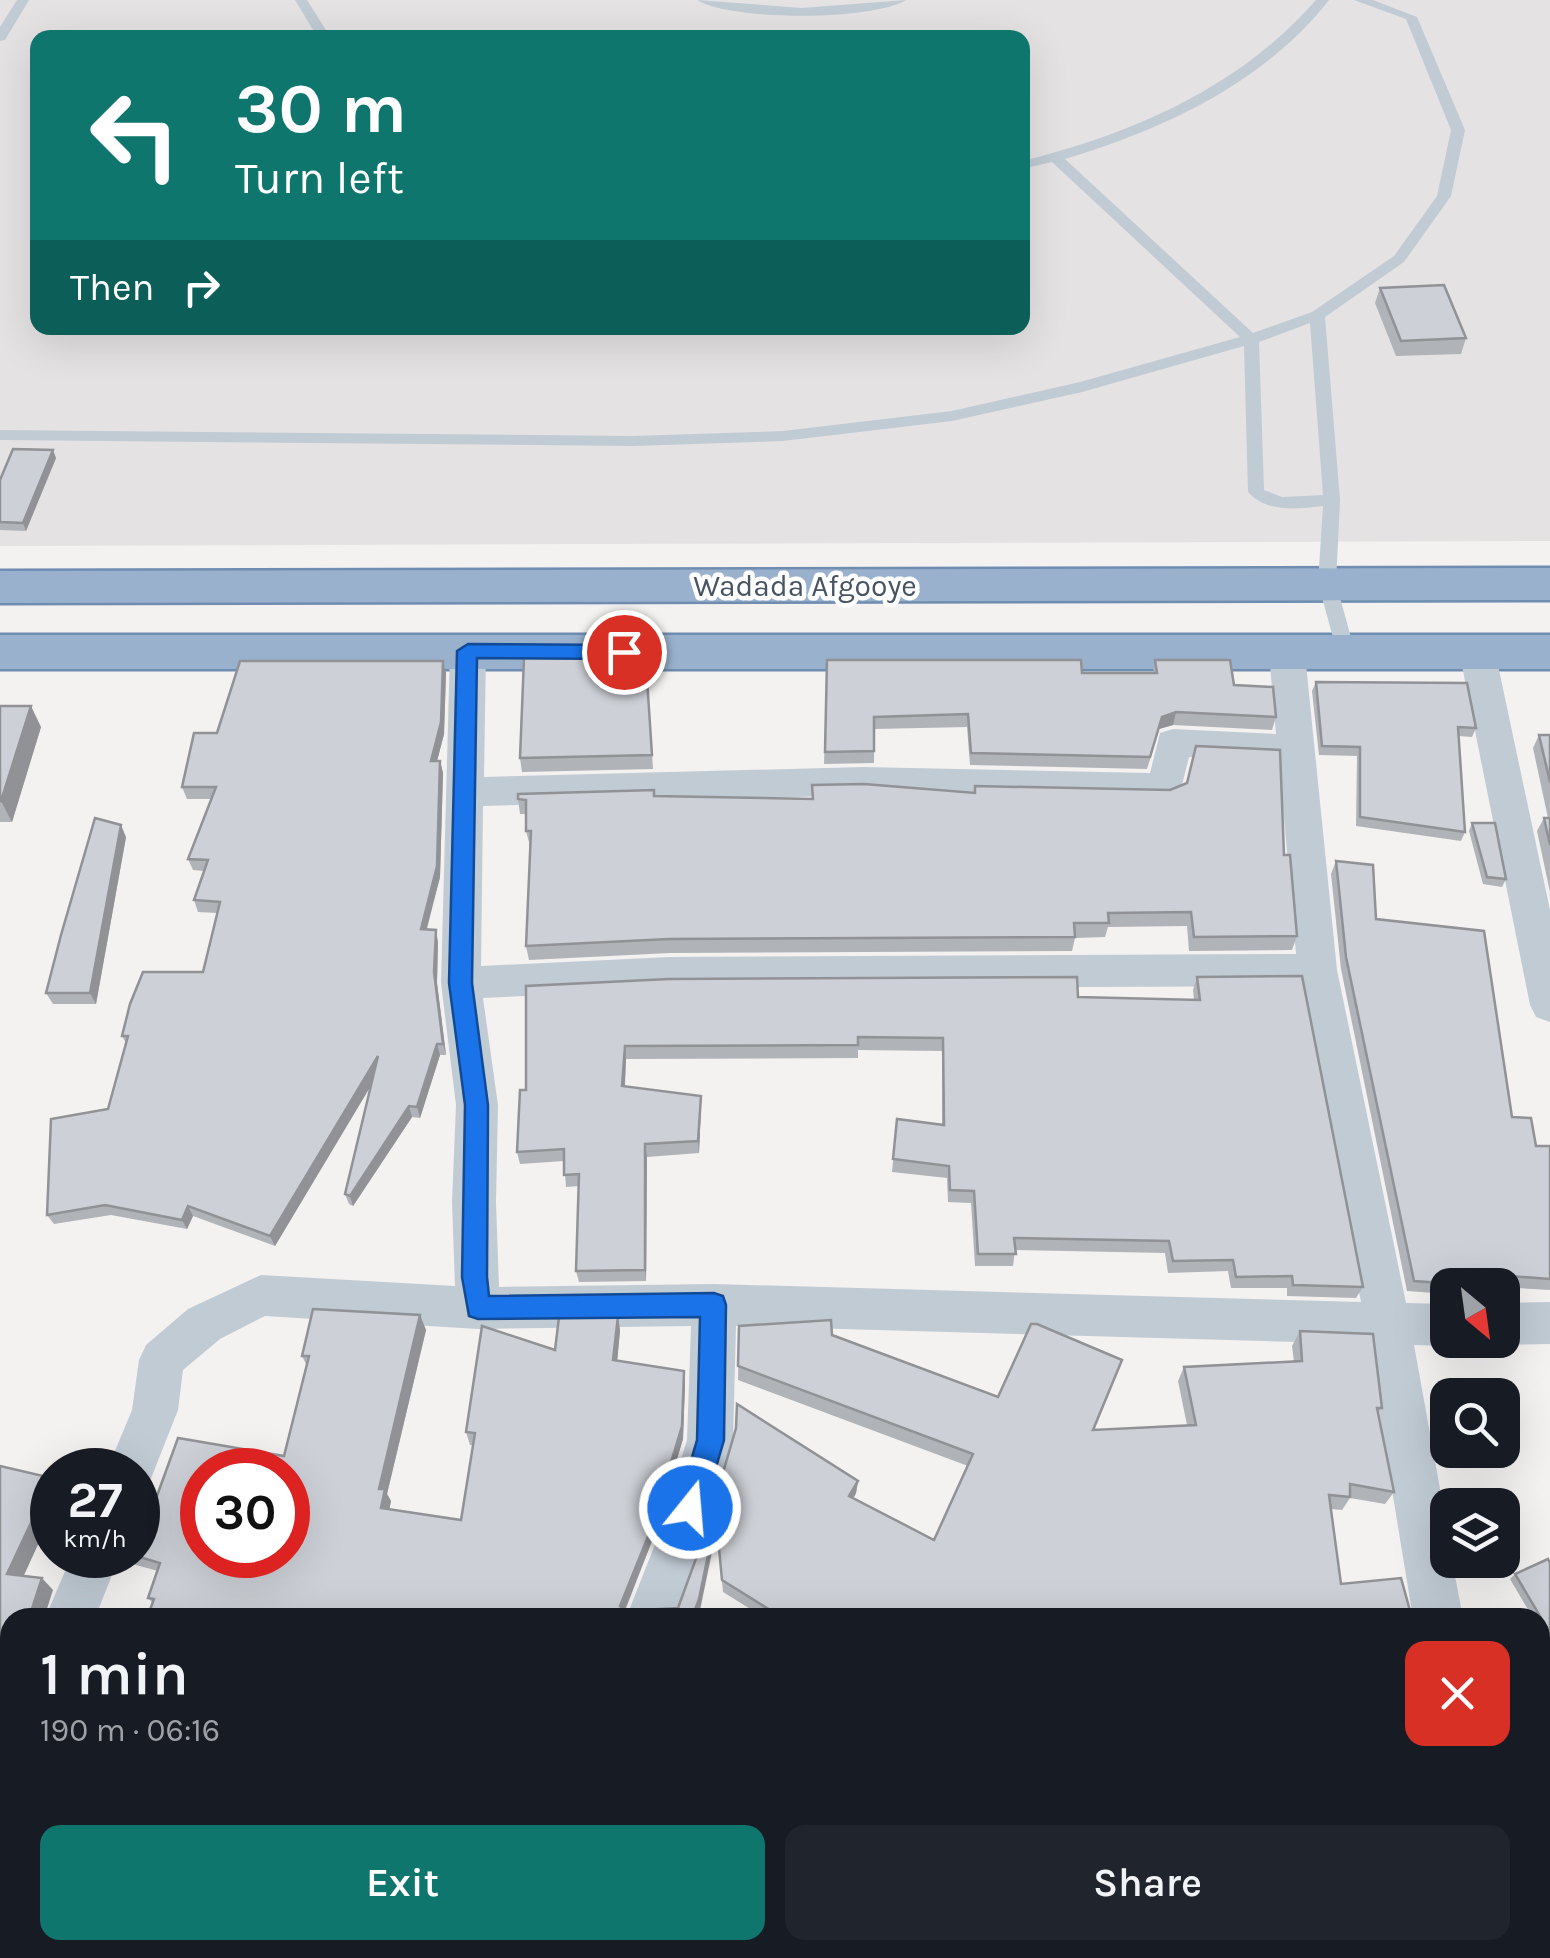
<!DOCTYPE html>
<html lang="en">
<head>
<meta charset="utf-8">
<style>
  body { margin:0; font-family:Karla,sans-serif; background:#20242c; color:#f1f3f6; height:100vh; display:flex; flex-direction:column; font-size:38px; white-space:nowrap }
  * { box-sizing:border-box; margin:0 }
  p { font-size:32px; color:#9ea1a6 }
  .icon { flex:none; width:55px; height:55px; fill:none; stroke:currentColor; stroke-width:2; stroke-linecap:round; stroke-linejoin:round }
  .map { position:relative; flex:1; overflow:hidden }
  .side { position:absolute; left:0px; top:1608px; width:1550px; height:352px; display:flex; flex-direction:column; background:#171b24; border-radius:30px 30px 0 0; box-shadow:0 10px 40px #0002 }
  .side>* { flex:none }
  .banner { position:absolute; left:30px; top:30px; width:1000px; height:305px; border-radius:20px; box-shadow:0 10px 40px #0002; background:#0f766e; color:#fff; overflow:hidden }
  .needle { width:65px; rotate:151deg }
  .controls { position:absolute; left:1430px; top:1268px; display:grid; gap:20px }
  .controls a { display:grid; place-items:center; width:90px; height:90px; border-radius:20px; background:#171b24; box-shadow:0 10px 40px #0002; font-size:50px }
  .speed { position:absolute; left:30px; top:1448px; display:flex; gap:20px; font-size:50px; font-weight:700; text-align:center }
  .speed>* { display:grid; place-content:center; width:130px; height:130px; border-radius:50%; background:#171b24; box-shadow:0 10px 40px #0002; line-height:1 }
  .speed small { font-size:25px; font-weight:400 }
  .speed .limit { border:15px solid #d22; background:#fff; color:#111 }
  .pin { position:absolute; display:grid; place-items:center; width:85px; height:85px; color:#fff; margin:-42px; border:5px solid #fff; border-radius:50%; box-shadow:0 2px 10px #0007 }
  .me { position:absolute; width:110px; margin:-55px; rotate:17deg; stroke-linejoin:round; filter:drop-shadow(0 0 8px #0008) }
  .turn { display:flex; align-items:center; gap:35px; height:210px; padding:0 40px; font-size:45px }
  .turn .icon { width:130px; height:130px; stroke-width:2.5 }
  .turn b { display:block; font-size:70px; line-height:85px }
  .then { display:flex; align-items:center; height:95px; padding:0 40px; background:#0003; gap:20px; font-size:38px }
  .round { display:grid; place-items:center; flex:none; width:105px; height:105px; border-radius:20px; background:#20242c }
  .overview { display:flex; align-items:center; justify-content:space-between; height:170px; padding:0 40px }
  h1 { font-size:60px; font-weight:600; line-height:75px }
  .action { display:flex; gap:20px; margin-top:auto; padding:20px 40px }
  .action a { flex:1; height:115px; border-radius:20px; background:#0f766e; color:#fff; font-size:40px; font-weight:600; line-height:115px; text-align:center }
  .action a+a { background:#20242c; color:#f1f3f6 }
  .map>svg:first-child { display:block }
  .education { fill:#e5e2e3; fill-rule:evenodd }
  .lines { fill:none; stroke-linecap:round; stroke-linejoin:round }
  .trunk-casing { stroke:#6f8db1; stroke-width:5 }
  .service { fill:#c1cbd4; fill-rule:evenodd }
  .minor { fill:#c1cbd4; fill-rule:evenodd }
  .trunk { fill:#99b1cc; fill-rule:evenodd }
  .wall { fill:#b0b3b8; fill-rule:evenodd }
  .shaded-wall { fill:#909296 }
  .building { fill:#cdd0d6; stroke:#909296; stroke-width:2.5; fill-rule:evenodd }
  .route { fill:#1a73e8; stroke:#114b97; stroke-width:2.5 }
  .labels { text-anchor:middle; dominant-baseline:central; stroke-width:9; stroke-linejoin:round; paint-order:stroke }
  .street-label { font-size:30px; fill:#475461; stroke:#fff }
</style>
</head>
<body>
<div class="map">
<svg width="1550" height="1958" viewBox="0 0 1550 1958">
  <rect width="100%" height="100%" fill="#f4f1f1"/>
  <path class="education" d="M 0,0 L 1550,0 L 1550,541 L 0,546 ZM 38,38 L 1022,38 L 1022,328 L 38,328 Z"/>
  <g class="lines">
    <defs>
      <g id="trunk">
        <path d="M 1550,568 L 1550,600 L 0,603 L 0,571 Z"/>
        <rect x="0" y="635" width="1550" height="34"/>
      </g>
    </defs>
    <use href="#trunk" class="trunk-casing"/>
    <g class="service">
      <path d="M 17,0 L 29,0 L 5,40 L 0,41 L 0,27 Z"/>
      <path d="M 295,0 L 307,0 L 331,38 L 318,38 Z"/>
      <path d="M 697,0 L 802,8 L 906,0 C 872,21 731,21 697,0 Z"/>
      <path d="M 1316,0 L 1329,0 C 1264,83 1165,129 1065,159 L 1253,333 L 1312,312 L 1394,256 L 1437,196 L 1451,130 L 1406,19 L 1354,0 L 1373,0 L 1417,17 L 1465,130 L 1451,196 L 1404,262 L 1325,317 L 1340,500 L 1336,583 L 1355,652 L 1352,656 L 1346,658 L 1337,652 L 1318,583 L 1323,506 C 1297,509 1267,513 1248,492 L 1244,346 L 1082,392 L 952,421 L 783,441 L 633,446 L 0,440 L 0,430 L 633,436 L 783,431 L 952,411 L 1080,382 L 1240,337 L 1052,162 L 1022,169 L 1022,161 C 1133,134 1240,87 1316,0 ZM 1310,323 L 1323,495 L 1282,497 L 1264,490 L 1259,342 Z"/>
    </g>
    <g class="minor">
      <path d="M 468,638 L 480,642 L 486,651 L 484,777 L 863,767 L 1150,773 L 1160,733 L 1173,729 L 1276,734 L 1269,654 L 1275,645 L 1287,641 L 1299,645 L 1305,654 L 1337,970 L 1406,1303 L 1448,1304 L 1448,1340 L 1463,1340 L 1448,1346 L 1414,1345 L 1448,1533 L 1448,1560 L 1452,1560 L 1463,1618 L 1413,1618 L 1368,1344 L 736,1326 L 733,1440 L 704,1542 L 676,1618 L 626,1618 L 656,1542 L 687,1440 L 691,1326 L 478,1329 L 265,1316 L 220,1339 L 183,1370 L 178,1410 L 148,1486 L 138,1490 L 138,1470 L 107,1470 L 132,1410 L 139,1360 L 146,1345 L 188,1309 L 261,1275 L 455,1286 L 452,1202 L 456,1105 L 441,983 L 450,651 L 456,642 ZM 1189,757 L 1279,761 L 1296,954 L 670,957 L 481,966 L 483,806 L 863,795 L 1166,801 L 1179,797 ZM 1300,986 L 1361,1302 L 714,1284 L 499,1287 L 496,1202 L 498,1105 L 483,998 L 670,989 Z"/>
      <path d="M 1477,638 L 1489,642 L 1495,651 L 1550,910 L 1550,1022 L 1536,1017 L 1530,1005 L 1459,651 L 1465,642 Z"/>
      <path d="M 1550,1302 L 1550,1344 L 1502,1345 L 1489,1340 L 1502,1340 L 1502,1303 Z"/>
      <path d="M 72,1555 L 120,1555 L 95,1618 L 45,1618 Z"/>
      <path d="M 1466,1950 L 1520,1950 L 1521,1958 L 1467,1958 Z"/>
    </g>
    <use href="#trunk" class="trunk"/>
  </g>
  <g class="wall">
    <path d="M 1380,288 L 1466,338 L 1461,354 L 1396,356 L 1375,303 Z"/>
    <path d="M 56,458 L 26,531 L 0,530 L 0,480 Z"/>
    <path d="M 646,658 L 653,769 L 522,772 L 520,758 Z"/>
    <path d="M 827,660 L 1082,673 L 1153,673 L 1155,660 L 1234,685 L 1276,717 L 1272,730 L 1173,725 L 1159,729 L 1147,769 L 970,765 L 967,727 L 874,729 L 874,763 L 824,764 Z"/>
    <path d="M 443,661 L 446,673 L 444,734 L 437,761 L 440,761 L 443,773 L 440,877 L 426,929 L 438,942 L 437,983 L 446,1055 L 440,1055 L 420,1118 L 412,1117 L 353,1206 L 349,1204 L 345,1194 L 372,1084 L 275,1246 L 193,1216 L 187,1229 L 111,1215 L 54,1224 L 47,1215 L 108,1109 L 126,1043 L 122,1036 L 203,972 L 217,913 L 198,912 L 194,900 L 204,871 L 193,870 L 188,859 L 211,799 L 187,799 L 182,787 L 217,733 Z"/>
    <path d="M 1316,682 L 1476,728 L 1472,737 L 1458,736 L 1465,832 L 1461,841 L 1356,826 L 1357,756 L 1319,755 L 1312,691 Z"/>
    <path d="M 0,706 L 41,727 L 12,822 L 0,822 Z"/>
    <path d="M 1539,735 L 1550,735 L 1550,892 L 1537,831 L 1544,818 L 1548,818 L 1533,748 Z"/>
    <path d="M 975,786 L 1284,855 L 1297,936 L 1292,950 L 1189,951 L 1187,926 L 1108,927 L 1105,937 L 1075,938 L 1072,951 L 670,953 L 529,960 L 526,946 L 530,846 L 526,831 L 526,814 L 520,814 L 518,799 L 654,796 L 812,799 L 974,793 Z"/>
    <path d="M 1472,823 L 1506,879 L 1502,887 L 1483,884 L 1469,831 Z"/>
    <path d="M 126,837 L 96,1004 L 53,1004 L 46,993 Z"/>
    <path d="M 1336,861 L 1512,1117 L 1536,1146 L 1550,1146 L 1550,1290 L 1502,1287 L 1502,1285 L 1470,1284 L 1448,1285 L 1448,1294 L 1407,1291 L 1341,969 L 1331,874 Z"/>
    <path d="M 1197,977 L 1363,1287 L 1356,1298 L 1287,1296 L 1287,1288 L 1231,1288 L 1228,1271 L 1168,1273 L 1165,1253 L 1015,1250 L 1013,1266 L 975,1266 L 971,1203 L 948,1202 L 947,1178 L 892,1172 L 897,1119 L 942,1125 L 942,1051 L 858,1050 L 858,1058 L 626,1059 L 625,1087 L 701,1096 L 699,1153 L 647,1157 L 646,1281 L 579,1282 L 576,1271 L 579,1186 L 566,1187 L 564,1161 L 520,1164 L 517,1152 L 526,1090 L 526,986 L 1194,1000 L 1193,990 Z"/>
    <path d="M 313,1309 L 420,1315 L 426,1330 L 387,1494 L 391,1501 L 389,1510 L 461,1520 L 473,1445 L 470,1445 L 466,1432 L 482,1326 L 555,1350 L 559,1317 L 618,1316 L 620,1331 L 617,1361 L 684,1371 L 685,1384 L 683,1439 L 652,1541 L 625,1611 L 678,1608 L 706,1531 L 736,1428 L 737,1404 L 858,1481 L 856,1493 L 853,1499 L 934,1540 L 968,1466 L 738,1380 L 739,1326 L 831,1320 L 832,1335 L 998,1397 L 1031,1324 L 1037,1324 L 1122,1360 L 1094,1430 L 1187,1425 L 1178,1381 L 1184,1367 L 1294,1362 L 1292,1346 L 1300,1331 L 1373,1334 L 1382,1408 L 1378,1413 L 1394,1492 L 1385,1504 L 1350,1498 L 1342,1510 L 1331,1509 L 1341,1584 L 1401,1578 L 1412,1618 L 765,1618 L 723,1592 L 717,1528 L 697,1618 L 147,1618 L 153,1603 L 148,1598 L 158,1571 L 125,1562 L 119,1555 L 138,1555 L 138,1500 L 154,1504 L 178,1438 L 284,1456 L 307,1366 L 302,1356 ZM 202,1470 L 288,1470 L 288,1555 L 202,1555 Z"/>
    <path d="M 0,1466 L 52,1478 L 52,1514 L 23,1576 L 53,1590 L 10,1618 L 10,1668 L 0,1667 Z"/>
    <path d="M 1550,1563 L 1550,1646 L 1540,1629 L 1540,1618 L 1533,1618 L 1510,1579 L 1515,1574 Z"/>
    <path d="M 1550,1812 L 1550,1911 L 1540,1900 L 1540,1822 Z"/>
    <path d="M 360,1950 L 1416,1950 L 1418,1958 L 430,1958 Z"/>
  </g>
  <g class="shaded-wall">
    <path d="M 53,450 L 56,458 L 26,531 L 23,523 Z"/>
    <path d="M 443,661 L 446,673 L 444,734 L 434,773 L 431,761 Z"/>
    <path d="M 31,706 L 41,727 L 12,822 L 1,801 Z"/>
    <path d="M 1176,712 L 1173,725 L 1159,729 L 1147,769 L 1162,717 Z"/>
    <path d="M 440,761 L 443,773 L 440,877 L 424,940 L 421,929 Z"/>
    <path d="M 121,825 L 126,837 L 96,1004 L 90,993 Z"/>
    <path d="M 436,930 L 438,942 L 437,983 L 446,1055 L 443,1044 L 434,972 Z"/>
    <path d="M 437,1044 L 440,1055 L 420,1118 L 417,1107 Z"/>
    <path d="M 625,1046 L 626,1059 L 624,1099 L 622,1086 Z"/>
    <path d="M 378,1056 L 382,1067 L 275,1246 L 270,1236 Z"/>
    <path d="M 701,1096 L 701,1108 L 699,1153 L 698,1141 Z"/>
    <path d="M 409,1106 L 412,1117 L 353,1206 L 350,1196 Z"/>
    <path d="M 645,1144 L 647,1157 L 646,1281 L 645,1270 Z"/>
    <path d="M 188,1206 L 193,1216 L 187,1229 L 182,1220 Z"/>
    <path d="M 420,1315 L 426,1330 L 387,1494 L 391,1501 L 387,1521 L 381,1508 L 379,1489 Z"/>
    <path d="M 618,1316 L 620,1331 L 616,1374 L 613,1360 Z"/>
    <path d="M 684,1371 L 685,1384 L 683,1439 L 652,1541 L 622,1617 L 620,1606 Z"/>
    <path d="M 52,1479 L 52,1514 L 19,1586 L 7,1574 Z"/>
    <path d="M 858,1481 L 856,1493 L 848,1509 L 849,1496 Z"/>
    <path d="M 716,1516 L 717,1528 L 700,1610 L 697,1618 L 692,1618 Z"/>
    <path d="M 42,1578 L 53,1590 L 44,1618 L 29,1618 Z"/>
    <path d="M 88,1950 L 102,1950 L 99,1958 L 85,1958 Z"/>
  </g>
  <g class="building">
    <path d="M 1444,285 L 1466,338 L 1401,341 L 1380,288 Z"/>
    <path d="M 13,449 L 53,450 L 23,523 L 0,522 L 0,480 Z"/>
    <path d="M 524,658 L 646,658 L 643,679 L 647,679 L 652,755 L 520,758 Z"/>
    <path d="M 827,660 L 1081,660 L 1082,673 L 1157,673 L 1155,660 L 1230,660 L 1234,685 L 1273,687 L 1276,717 L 1176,712 L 1162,717 L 1150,757 L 971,753 L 968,714 L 874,717 L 874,751 L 825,752 Z"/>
    <path d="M 240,661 L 443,661 L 441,722 L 431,761 L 440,761 L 437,866 L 421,929 L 436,930 L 434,972 L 443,1044 L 437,1044 L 417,1107 L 409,1106 L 350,1196 L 345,1194 L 378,1056 L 270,1236 L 188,1206 L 182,1220 L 105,1205 L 47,1215 L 51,1119 L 108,1109 L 128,1036 L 122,1036 L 130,1004 L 143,972 L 203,972 L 220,902 L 194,900 L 208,860 L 188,859 L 216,787 L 182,787 L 194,733 L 217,733 Z"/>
    <path d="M 1316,682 L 1467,683 L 1476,728 L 1458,727 L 1465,832 L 1360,817 L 1360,747 L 1322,746 Z"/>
    <path d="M 0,706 L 31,706 L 1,801 L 0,801 Z"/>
    <path d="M 1539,735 L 1550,735 L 1550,782 Z"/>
    <path d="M 1196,746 L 1280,750 L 1284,855 L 1290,855 L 1297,936 L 1194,937 L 1191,912 L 1108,913 L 1109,923 L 1074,923 L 1075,937 L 669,939 L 526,946 L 531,831 L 526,831 L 526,800 L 518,799 L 518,794 L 654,790 L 654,796 L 813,799 L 812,785 L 864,784 L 975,793 L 975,786 L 1170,790 L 1187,783 Z"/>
    <path d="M 95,818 L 121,825 L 90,993 L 46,993 L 61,935 Z"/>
    <path d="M 1544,818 L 1550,818 L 1550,845 Z"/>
    <path d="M 1472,823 L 1495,823 L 1506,879 L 1487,877 Z"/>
    <path d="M 1336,861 L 1373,865 L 1376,919 L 1484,931 L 1512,1117 L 1531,1118 L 1536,1146 L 1550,1146 L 1550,1279 L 1469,1273 L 1470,1285 L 1414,1281 L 1346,957 Z"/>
    <path d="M 1302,976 L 1363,1287 L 1293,1285 L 1292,1276 L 1236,1277 L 1233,1260 L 1173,1261 L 1169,1241 L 1014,1238 L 1016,1254 L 978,1254 L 974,1191 L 950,1190 L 949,1166 L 893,1159 L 897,1119 L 944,1125 L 943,1038 L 858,1037 L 858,1045 L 625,1046 L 622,1086 L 701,1096 L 698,1141 L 645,1144 L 645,1270 L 576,1271 L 579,1174 L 564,1175 L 564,1149 L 517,1152 L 520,1090 L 526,1090 L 526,986 L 669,979 L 1077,977 L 1078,997 L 1200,1000 L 1197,977 Z"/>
    <path d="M 313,1309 L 420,1315 L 379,1489 L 385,1489 L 381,1508 L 461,1520 L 475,1433 L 466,1432 L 482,1326 L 555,1350 L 559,1317 L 618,1316 L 613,1360 L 684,1371 L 682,1426 L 651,1529 L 620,1606 L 624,1611 L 678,1608 L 706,1531 L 736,1428 L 737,1404 L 858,1481 L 849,1496 L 934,1540 L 973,1454 L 738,1366 L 739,1326 L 831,1320 L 832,1335 L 998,1397 L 1031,1324 L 1037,1324 L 1122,1360 L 1093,1430 L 1196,1425 L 1184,1367 L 1302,1361 L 1300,1331 L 1373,1334 L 1382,1408 L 1377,1408 L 1394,1492 L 1350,1484 L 1350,1497 L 1329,1495 L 1341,1584 L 1401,1578 L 1412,1618 L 783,1618 L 722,1580 L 716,1516 L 699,1599 L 692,1618 L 629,1618 L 618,1614 L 617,1618 L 147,1618 L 154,1599 L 148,1598 L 160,1563 L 133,1555 L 138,1555 L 138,1500 L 154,1504 L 178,1438 L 284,1456 L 309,1356 L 302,1356 ZM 202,1470 L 288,1470 L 288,1555 L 202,1555 Z"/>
    <path d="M 0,1466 L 52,1478 L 7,1574 L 42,1578 L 29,1618 L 10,1618 L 10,1659 L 0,1658 Z"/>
    <path d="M 1548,1559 L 1550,1563 L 1550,1633 L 1515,1574 Z"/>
    <path d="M 0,1737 L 10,1738 L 10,1950 L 88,1950 L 85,1958 L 0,1958 Z"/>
    <path d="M 1550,1815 L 1550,1896 L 1540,1885 L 1540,1825 Z"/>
    <path d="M 408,1950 L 1416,1950 L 1418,1958 L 479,1958 Z"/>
  </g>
  <path class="route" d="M 468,644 L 624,645 L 634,652 L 624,659 L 477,658 L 472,983 L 488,1105 L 487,1277 L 489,1296 L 714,1293 L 723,1296 L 726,1305 L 724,1440 L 704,1508 L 700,1518 L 690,1522 L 681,1518 L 677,1508 L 697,1440 L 700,1317 L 478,1319 L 469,1316 L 462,1277 L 465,1105 L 449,983 L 457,651 Z"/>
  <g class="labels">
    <g class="street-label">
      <text x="805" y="586">Wadada Afgooye</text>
    </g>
  </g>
</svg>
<div class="controls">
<a><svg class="needle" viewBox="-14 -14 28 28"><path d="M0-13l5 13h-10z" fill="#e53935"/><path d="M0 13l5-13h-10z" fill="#9ea1a6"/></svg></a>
<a><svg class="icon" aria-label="search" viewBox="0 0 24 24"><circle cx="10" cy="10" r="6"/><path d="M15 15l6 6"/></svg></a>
<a><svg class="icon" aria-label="layers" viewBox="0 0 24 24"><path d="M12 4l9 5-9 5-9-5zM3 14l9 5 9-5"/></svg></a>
</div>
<div class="speed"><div>27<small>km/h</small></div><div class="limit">30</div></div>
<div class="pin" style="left:624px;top:652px;background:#d93025"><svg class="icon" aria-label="arrive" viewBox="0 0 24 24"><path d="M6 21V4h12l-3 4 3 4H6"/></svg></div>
<svg class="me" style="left:690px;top:1508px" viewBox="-20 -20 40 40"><circle r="17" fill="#1a73e8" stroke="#fff" stroke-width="3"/><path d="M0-11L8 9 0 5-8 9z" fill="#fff"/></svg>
<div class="banner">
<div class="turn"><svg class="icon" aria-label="left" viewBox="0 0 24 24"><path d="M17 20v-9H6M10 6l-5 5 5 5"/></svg><div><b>30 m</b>Turn left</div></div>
<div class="then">Then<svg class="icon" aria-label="right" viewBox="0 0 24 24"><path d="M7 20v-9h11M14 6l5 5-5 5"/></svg></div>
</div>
<section class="side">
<div class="overview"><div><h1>1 min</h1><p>190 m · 06:16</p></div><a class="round" style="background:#d93025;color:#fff"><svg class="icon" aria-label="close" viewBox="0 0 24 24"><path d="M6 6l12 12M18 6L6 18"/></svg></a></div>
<div class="action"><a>Exit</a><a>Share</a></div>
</section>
</div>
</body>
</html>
